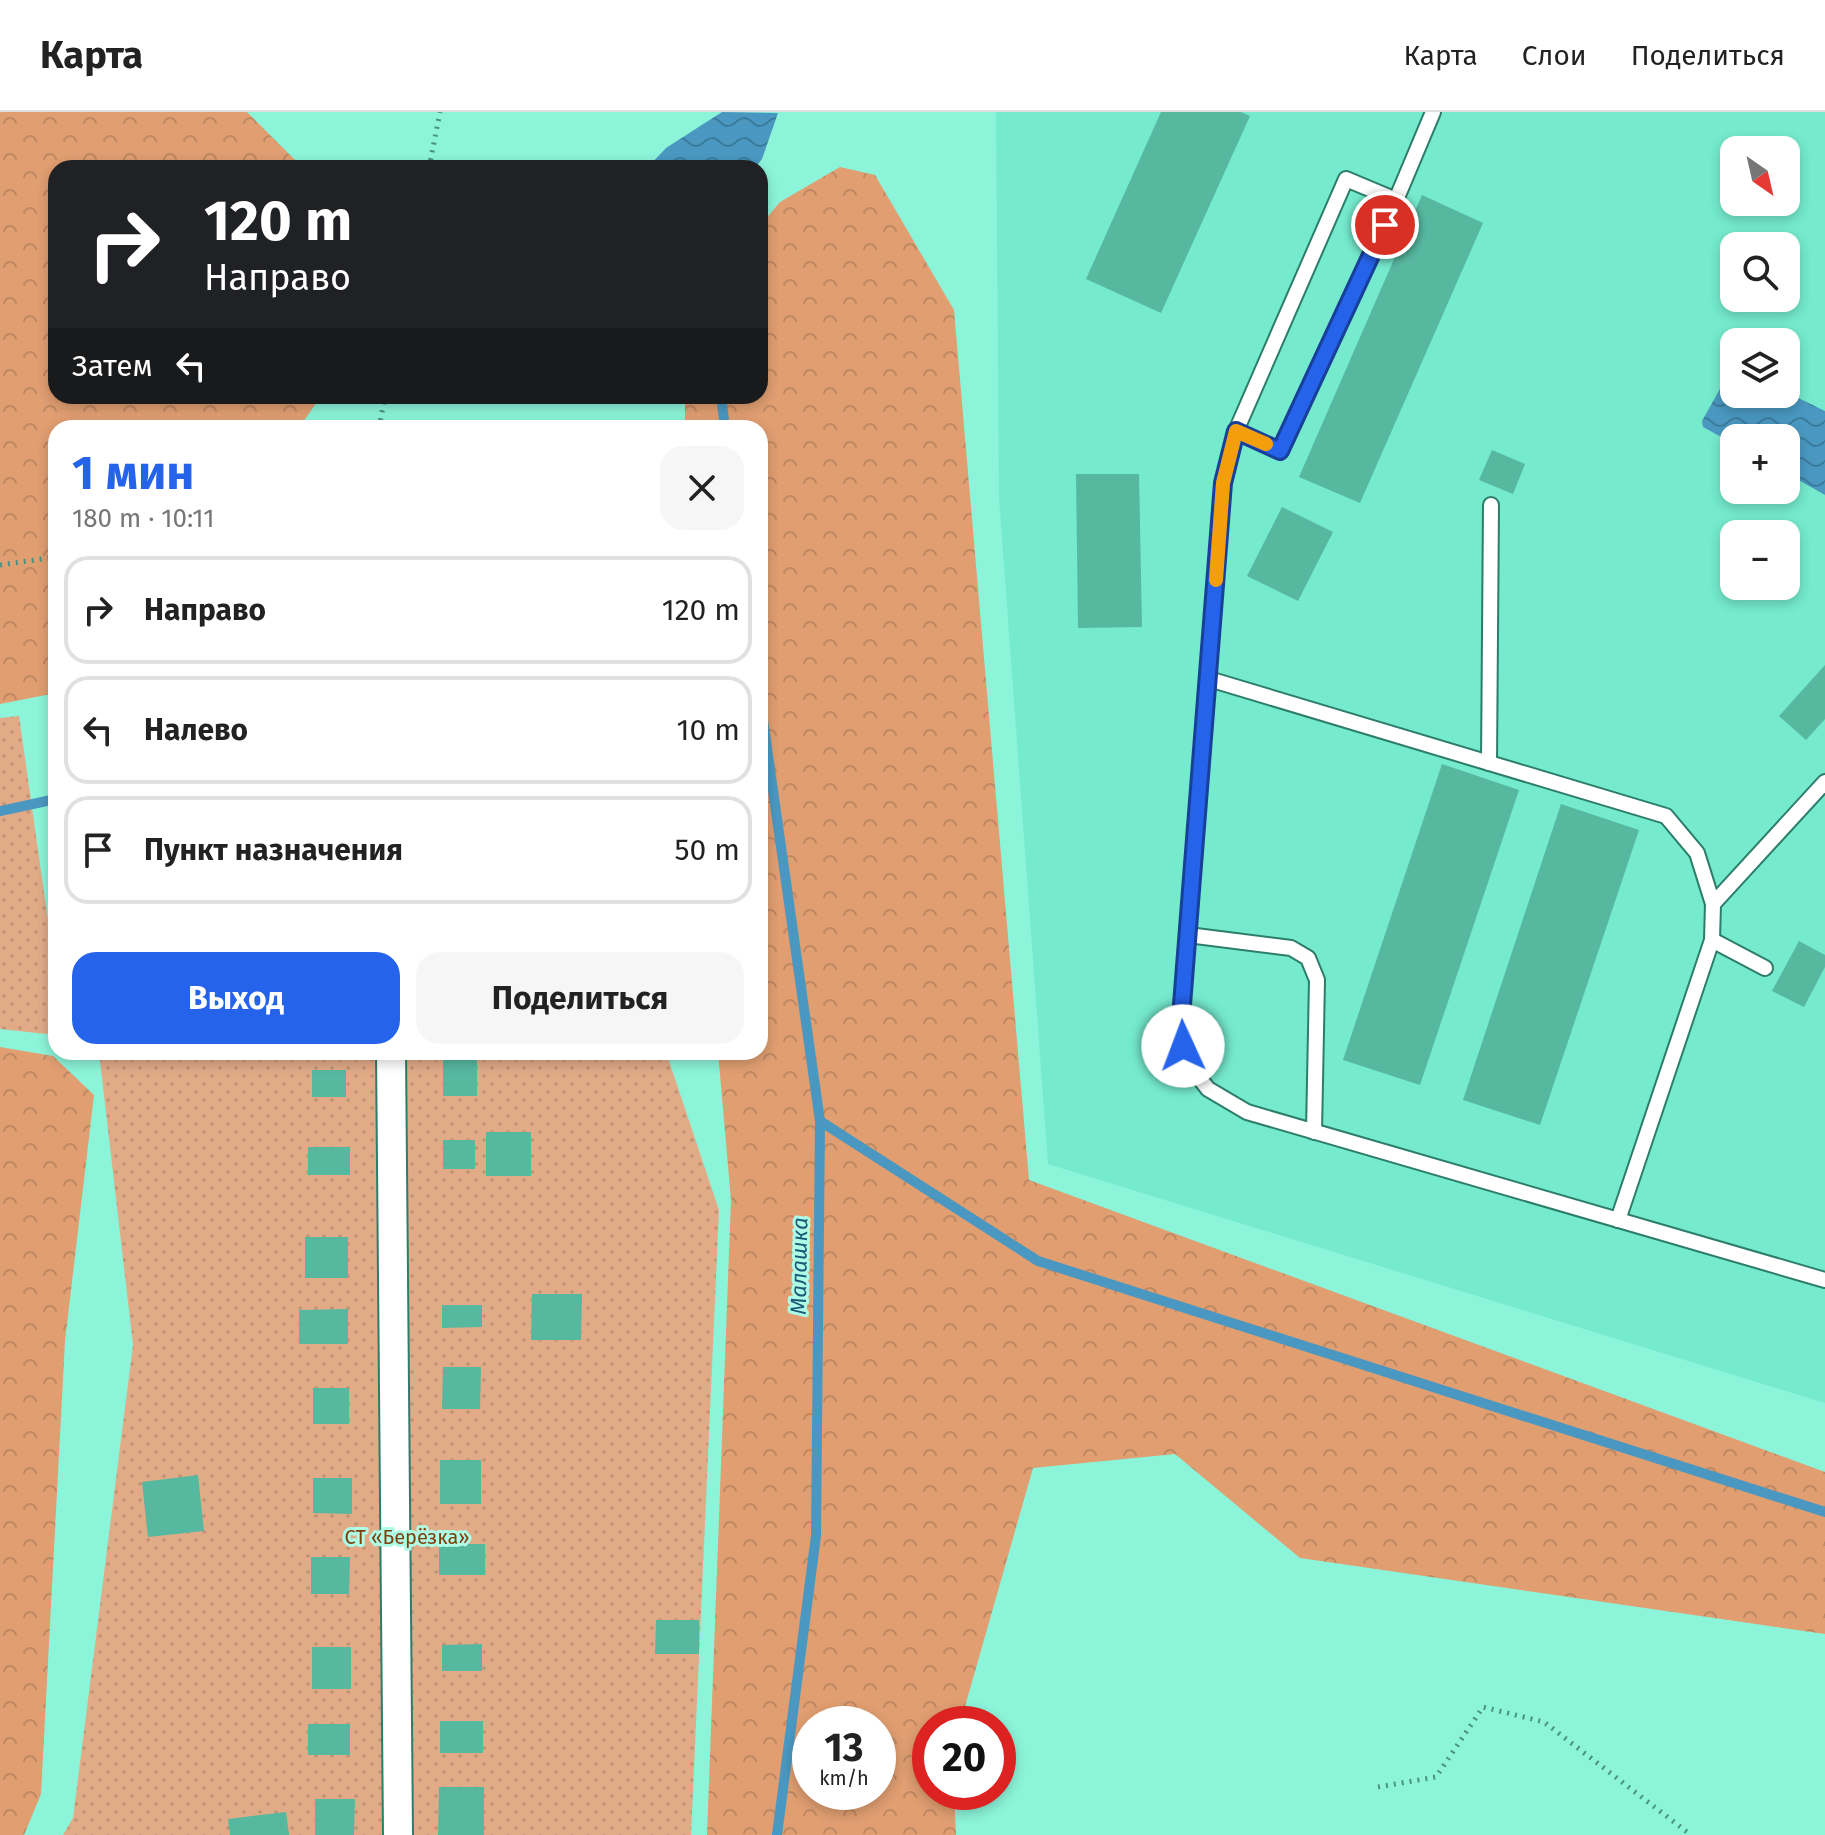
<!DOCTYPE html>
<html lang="ru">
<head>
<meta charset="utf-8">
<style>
  body { margin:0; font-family:"Fira Sans",sans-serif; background:#f6f6f6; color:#222; height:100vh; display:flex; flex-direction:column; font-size:30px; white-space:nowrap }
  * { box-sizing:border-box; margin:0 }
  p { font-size:26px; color:#767676 }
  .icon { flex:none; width:44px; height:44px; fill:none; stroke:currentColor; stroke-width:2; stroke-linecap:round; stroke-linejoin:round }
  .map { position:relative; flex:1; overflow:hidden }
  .drawer { position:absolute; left:48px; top:308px; width:720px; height:640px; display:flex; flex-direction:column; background:#fff; border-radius:24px; box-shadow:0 4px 12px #0003 }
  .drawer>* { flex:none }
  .hud { position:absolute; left:48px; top:48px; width:720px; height:244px; border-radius:24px; box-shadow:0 4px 12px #0003; background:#202124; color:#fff; overflow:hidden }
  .needle { width:52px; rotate:146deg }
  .tools { position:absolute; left:1720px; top:24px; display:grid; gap:16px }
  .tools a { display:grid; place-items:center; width:80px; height:80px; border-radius:16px; background:#fff; box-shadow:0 4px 12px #0003; font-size:40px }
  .speed { position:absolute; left:792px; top:1594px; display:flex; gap:16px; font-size:40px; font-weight:700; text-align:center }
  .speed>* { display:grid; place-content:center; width:104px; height:104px; border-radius:50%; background:#fff; box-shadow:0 4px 12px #0003; line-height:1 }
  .speed small { font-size:20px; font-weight:400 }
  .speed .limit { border:12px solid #d22; background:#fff; color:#111 }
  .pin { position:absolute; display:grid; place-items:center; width:68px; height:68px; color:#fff; margin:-34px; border:4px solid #fff; border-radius:50%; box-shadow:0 2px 8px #0007 }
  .me { position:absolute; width:88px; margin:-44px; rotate:358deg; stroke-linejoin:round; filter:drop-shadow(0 0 6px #0008) }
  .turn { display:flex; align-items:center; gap:28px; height:168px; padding:0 24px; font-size:36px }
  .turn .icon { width:104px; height:104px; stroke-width:2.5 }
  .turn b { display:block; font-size:56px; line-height:68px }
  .then { display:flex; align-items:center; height:76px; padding:0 24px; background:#0003; gap:16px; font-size:30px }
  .round { display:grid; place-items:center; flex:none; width:84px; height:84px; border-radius:24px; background:#f6f6f6 }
  .head { display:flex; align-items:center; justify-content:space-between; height:136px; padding:0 24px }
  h1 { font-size:48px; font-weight:700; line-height:60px; color:#2563eb }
  .cta { display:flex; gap:16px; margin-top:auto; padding:16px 24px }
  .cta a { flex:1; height:92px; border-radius:24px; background:#2563eb; color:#fff; font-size:32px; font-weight:700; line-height:92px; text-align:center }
  .cta a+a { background:#f6f6f6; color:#222 }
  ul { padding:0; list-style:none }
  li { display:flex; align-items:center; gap:24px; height:108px; margin:0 16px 12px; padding:0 8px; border:4px solid #e0e0e0; border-radius:24px }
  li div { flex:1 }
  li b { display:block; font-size:30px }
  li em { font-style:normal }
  header { display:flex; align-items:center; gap:48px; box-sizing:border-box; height:112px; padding:0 40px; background:#fff; border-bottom:2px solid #e0e0e0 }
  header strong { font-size:38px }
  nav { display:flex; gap:44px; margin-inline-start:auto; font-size:28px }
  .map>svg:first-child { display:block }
  .built { fill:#75eacd; fill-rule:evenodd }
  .forest { fill:url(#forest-crowns); fill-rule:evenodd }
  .garden { fill:url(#garden-dots) }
  .water { fill:url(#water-waves) }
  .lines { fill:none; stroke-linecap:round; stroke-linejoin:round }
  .stream { stroke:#4a98c1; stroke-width:10 }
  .building { fill:#57b8a0 }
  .lane-casing { stroke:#2c7d6a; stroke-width:18 }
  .street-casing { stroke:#2c7d6a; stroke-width:32 }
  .path { stroke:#489482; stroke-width:5; stroke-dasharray:2 6; stroke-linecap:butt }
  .lane { stroke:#fff; stroke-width:14 }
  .street { stroke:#fff; stroke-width:28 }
  .route-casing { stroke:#184099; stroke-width:20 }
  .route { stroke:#2563eb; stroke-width:14 }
  .slow { stroke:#f59e0b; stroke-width:14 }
  .labels { text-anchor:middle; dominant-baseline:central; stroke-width:6; stroke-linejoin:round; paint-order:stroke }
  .park-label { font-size:20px; fill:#7c400b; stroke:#adfde7 }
  .water-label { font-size:22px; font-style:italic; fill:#1d5876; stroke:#adfde7 }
</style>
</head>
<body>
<header>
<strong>Карта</strong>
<nav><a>Карта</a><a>Слои</a><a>Поделиться</a></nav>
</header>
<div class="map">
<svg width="1825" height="1723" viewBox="0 0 1825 1723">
  <defs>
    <pattern id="forest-crowns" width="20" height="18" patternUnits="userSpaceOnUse" patternTransform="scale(2)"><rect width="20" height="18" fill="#e09e71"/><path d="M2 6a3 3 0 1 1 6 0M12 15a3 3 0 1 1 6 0" fill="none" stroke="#be8862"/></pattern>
    <pattern id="garden-dots" width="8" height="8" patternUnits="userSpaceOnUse" patternTransform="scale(2)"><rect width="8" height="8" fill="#e1ab88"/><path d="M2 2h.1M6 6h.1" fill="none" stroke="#bf9375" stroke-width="1.8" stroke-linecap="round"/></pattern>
    <pattern id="water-waves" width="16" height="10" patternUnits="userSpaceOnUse" patternTransform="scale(2)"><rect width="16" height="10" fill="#4a98c1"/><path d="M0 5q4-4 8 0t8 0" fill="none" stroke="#3b7c9d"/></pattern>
  </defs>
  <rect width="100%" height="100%" fill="#8cf4d9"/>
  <path class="built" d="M 996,0 L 1825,0 L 1825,1291 L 1048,1052 L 999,385 ZM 1734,38 L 1786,38 L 1786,90 L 1734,90 ZM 1734,134 L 1786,134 L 1786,186 L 1734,186 ZM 1734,230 L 1786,230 L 1786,282 L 1734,282 ZM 1734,326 L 1786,326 L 1786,378 L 1734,378 ZM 1734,422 L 1786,422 L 1786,474 L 1734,474 Z"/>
  <g class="forest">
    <path d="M 0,0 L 247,0 L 303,56 L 56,56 L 56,284 L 321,284 L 299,316 L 56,316 L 56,581 L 0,592 Z"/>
    <path d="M 840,55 L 875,63 L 954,198 L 1029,1068 L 1825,1360 L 1825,1522 L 1300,1446 L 1175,1342 L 1033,1356 L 960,1612 L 930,1612 L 930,1680 L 954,1680 L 956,1723 L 707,1723 L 731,1088 L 718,940 L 760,940 L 760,316 L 685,316 L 685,284 L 760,284 L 760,114 L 780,90 ZM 810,1612 L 878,1612 L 878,1680 L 810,1680 Z"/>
    <path d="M 0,935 L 53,944 L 94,983 L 65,1229 L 41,1682 L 24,1723 L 0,1723 Z"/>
  </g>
  <g class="garden">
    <path d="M 19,604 L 56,865 L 56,923 L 0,917 L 0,606 Z"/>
    <path d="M 99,940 L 666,940 L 719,1098 L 691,1723 L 63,1723 L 73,1706 L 133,1233 Z"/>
  </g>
  <g class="water">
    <path d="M 722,0 L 778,1 L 762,47 L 755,56 L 647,56 L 666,36 Z"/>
    <path d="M 1734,256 L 1734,282 L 1786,282 L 1786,280 L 1825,299 L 1825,383 L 1786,361 L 1786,326 L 1734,326 L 1734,332 L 1703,315 L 1702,309 L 1731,257 Z"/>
  </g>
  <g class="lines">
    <g class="stream">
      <path d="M 721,284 L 725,316"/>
      <path d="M 760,587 L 820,1009 L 816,1424 L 777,1723"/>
      <path d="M 0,699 L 56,687"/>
      <path d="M 820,1009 L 1038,1149 L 1825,1400"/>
    </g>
  </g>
  <g class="building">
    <path d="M 1161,0 L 1241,0 L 1250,4 L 1161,201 L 1086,167 Z"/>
    <path d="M 1422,83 L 1483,111 L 1360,391 L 1299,365 Z"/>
    <path d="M 1492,338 L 1525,352 L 1513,382 L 1479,368 Z"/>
    <path d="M 1076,362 L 1139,362 L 1142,515 L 1078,516 Z"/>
    <path d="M 1282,395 L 1333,420 L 1298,489 L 1247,464 Z"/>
    <path d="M 1825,553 L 1825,607 L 1806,628 L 1779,604 Z"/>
    <path d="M 1442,652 L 1519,678 L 1420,973 L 1343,948 Z"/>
    <path d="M 1561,692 L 1639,718 L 1540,1013 L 1463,988 Z"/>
    <path d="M 1799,829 L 1825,843 L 1825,855 L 1804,895 L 1772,879 Z"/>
    <rect x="443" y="945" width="34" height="39"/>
    <rect x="312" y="958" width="34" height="27"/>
    <rect x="486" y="1020" width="45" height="44"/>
    <rect x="443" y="1028" width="32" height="29"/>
    <rect x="308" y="1035" width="42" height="28"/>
    <rect x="305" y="1125" width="43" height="41"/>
    <path d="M 532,1182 L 582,1182 L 581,1228 L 531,1228 Z"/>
    <path d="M 442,1193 L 482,1193 L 482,1215 L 442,1216 Z"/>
    <path d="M 348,1197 L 348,1232 L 299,1232 L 299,1198 Z"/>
    <path d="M 443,1255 L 481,1255 L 480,1297 L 442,1297 Z"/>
    <rect x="313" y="1276" width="36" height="36"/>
    <rect x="440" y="1348" width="41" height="44"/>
    <path d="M 198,1363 L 204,1419 L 148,1425 L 142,1370 Z"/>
    <path d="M 313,1366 L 352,1366 L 352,1402 L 313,1401 Z"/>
    <rect x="439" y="1432" width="46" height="31"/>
    <path d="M 311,1445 L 350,1445 L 349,1482 L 311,1482 Z"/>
    <path d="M 656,1508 L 699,1508 L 699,1542 L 655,1542 Z"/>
    <path d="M 482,1532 L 482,1559 L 442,1559 L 442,1533 Z"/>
    <rect x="312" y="1535" width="39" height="42"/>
    <rect x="440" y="1609" width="43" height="32"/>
    <rect x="308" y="1612" width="42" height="31"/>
    <path d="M 439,1675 L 484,1675 L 484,1723 L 438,1723 Z"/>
    <path d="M 315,1687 L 355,1687 L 354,1723 L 315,1723 Z"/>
    <path d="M 286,1700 L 289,1723 L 230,1723 L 228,1707 Z"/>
  </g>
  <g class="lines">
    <defs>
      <g id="lane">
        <path d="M 1433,0 L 1396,88 L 1346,67 L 1236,319 L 1223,371 L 1180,918 L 1187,950 L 1208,977 L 1247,1000 L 1825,1168"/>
        <path d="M 1236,319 L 1280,339 L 1396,88"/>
        <path d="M 1209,567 L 1666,704 L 1697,741 L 1713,792 L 1712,828 L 1618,1108"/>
        <path d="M 1489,651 L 1491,393"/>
        <path d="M 1713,792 L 1825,670"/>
        <path d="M 1188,823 L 1291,836 L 1308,846 L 1317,868 L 1314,1020"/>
        <path d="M 1712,828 L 1765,856"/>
      </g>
      <path id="street" d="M 391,940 L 398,1723"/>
    </defs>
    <use href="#lane" class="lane-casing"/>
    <use href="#street" class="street-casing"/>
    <g class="path">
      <path d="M 429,56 L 440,0"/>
      <path d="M 379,316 L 385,284"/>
      <path d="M 0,453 L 56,445"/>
      <path d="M 1378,1675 L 1436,1665 L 1483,1595 L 1544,1610 L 1691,1723"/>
    </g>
    <use href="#lane" class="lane"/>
    <use href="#street" class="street"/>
  </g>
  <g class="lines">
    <defs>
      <path id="route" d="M 1183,934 L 1180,918 L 1223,371 L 1236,319 L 1280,339 L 1385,113"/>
    </defs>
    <use href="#route" class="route-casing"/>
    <use href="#route" class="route"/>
    <path class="slow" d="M 1216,468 L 1223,371 L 1236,319 L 1266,332"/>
  </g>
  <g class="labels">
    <g class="park-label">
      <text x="407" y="1425">СТ «Берёзка»</text>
    </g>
    <g class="water-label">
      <text transform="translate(799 1154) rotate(-89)">Малашка</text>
    </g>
  </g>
</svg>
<div class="tools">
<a><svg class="needle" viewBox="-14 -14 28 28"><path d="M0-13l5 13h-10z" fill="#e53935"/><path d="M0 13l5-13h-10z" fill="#767676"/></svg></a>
<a><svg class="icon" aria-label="search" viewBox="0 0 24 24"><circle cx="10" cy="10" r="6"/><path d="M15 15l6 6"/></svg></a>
<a><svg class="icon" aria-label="layers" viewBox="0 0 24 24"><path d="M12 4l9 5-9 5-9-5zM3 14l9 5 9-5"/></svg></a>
<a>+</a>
<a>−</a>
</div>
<div class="speed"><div>13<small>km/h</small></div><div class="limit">20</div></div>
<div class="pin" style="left:1385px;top:113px;background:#d93025"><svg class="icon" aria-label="arrive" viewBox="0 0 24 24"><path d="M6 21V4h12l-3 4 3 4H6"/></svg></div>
<svg class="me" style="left:1183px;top:934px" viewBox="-20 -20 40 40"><circle r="19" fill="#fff"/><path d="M0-13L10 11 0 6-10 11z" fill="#2563eb"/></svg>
<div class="hud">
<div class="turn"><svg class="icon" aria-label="right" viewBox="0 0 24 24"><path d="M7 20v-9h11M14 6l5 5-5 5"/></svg><div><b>120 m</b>Направо</div></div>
<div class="then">Затем<svg class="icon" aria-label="left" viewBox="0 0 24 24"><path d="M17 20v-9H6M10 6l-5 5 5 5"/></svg></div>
</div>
<section class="drawer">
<div class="head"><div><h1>1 мин</h1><p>180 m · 10:11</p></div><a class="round"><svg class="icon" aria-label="close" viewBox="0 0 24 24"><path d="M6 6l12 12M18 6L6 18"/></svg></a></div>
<ul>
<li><svg class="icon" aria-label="right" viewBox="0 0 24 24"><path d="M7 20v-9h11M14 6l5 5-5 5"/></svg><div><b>Направо</b></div><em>120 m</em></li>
<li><svg class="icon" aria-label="left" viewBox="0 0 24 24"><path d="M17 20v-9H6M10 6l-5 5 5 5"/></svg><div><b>Налево</b></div><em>10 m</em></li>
<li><svg class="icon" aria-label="arrive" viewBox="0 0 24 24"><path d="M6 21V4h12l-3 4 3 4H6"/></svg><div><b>Пункт назначения</b></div><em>50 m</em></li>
</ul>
<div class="cta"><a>Выход</a><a>Поделиться</a></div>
</section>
</div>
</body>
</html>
